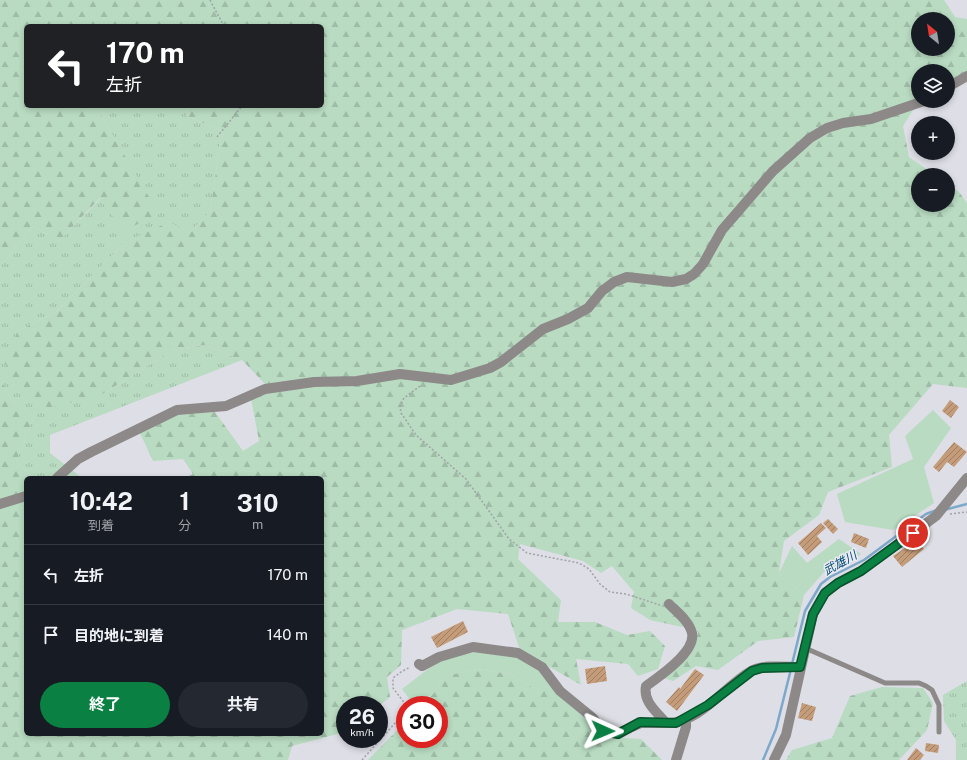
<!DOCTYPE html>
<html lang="ja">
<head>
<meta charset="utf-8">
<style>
  body { margin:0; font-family:"Public Sans","Noto Sans JP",sans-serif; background:#242831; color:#f1f3f6; height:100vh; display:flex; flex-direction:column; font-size:15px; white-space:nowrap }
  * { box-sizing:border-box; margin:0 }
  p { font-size:13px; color:#9ea1a6 }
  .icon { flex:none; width:22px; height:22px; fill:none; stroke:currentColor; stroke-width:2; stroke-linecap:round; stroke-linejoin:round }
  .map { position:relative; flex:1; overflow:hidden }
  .panel { position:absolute; left:24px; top:476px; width:300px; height:260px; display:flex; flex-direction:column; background:#171b24; border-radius:6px; box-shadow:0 2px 6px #0003 }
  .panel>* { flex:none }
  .banner { position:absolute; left:24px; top:24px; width:300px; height:84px; border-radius:6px; box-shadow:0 2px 6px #0003; background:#202124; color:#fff; overflow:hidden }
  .needle { width:26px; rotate:330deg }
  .controls { position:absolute; left:911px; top:12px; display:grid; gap:8px }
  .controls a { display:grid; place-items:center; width:44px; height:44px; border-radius:50%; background:#171b24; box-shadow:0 2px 6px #0003; font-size:20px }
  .speed { position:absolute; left:336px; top:696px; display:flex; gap:8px; font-size:20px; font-weight:700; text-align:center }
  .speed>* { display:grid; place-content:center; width:52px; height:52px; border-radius:50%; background:#171b24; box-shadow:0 2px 6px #0003; line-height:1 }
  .speed small { font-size:10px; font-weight:400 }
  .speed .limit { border:6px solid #d22; background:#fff; color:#111 }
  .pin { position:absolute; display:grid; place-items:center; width:34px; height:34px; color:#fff; margin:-17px; border:2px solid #fff; border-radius:50%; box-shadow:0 1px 4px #0007 }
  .me { position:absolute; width:44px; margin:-22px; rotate:91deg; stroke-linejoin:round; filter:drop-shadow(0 0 3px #0008) }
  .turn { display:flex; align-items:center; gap:14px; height:84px; padding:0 16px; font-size:18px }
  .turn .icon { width:52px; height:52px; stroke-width:2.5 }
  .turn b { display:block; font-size:28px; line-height:34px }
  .eta { display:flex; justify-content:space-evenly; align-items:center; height:68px; text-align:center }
  .eta b { font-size:24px; font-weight:700; line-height:28px }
  .action { display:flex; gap:8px; margin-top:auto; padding:8px 16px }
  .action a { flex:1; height:46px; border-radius:24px; background:#0b8043; color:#fff; font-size:16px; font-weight:700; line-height:46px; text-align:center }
  .action a+a { background:#242831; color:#f1f3f6 }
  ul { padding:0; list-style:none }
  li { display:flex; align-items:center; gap:12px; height:60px; padding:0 16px; border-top:1px solid #363941 }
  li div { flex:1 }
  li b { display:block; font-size:15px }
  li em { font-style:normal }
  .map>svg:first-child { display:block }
  .grass { fill:url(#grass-tufts) }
  .forest { fill:url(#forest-firs); fill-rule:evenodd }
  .green { fill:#b8dbc1 }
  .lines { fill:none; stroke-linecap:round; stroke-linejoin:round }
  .stream { stroke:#7ea8cb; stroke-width:2.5 }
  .building { fill:url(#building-hatch) }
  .path { stroke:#a2a2a8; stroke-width:1.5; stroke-dasharray:2 2; stroke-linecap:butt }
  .lane { stroke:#8d8989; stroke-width:5 }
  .street { stroke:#8d8989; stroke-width:10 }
  .route-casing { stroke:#07532c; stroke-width:10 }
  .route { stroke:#0b8043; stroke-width:7 }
  .labels { text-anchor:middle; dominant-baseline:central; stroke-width:3; stroke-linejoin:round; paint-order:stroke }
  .water-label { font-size:12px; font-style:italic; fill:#004976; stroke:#ebecf3 }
</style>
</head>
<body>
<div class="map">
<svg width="967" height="760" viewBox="0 0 967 760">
  <defs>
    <pattern id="grass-tufts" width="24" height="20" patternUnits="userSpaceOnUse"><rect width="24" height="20" fill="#b8dbc1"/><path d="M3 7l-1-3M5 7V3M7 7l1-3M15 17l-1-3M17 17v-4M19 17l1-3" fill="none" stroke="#9ebca6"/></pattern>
    <pattern id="forest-firs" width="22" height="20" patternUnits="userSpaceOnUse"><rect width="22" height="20" fill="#b8dbc1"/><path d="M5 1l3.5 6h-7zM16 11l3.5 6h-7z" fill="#9ebca6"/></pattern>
    <pattern id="building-hatch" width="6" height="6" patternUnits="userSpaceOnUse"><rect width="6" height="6" fill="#c59c79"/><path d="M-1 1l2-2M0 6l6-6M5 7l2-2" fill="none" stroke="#9f7f63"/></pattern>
  </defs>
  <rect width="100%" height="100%" fill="#dedee6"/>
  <g class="grass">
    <path d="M 106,106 L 186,106 L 187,116 L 222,131 L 210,212 L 190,232 L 125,242 L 56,312 L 18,331 L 101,395 L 172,350 L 204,345 L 242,360 L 50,435 L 50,453 L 72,470 L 63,478 L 34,478 L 16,462 L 34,417 L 11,399 L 0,378 L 0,267 L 33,226 L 59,241 L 101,198 L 158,214 L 101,115 Z"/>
    <path d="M 967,681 L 967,760 L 956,760 L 956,740 L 944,721 L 943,695 Z"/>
  </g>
  <g class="forest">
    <path d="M 0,0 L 944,0 L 955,17 L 967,19 L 967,73 L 948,83 L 948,71 L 918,71 L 919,101 L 903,126 L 909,157 L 935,175 L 918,175 L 918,205 L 948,205 L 948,184 L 959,192 L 967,203 L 967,388 L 933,384 L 889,435 L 892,467 L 828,492 L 819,515 L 784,541 L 779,573 L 804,595 L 794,637 L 758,641 L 718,670 L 696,666 L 673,681 L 664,678 L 690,655 L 698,633 L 691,620 L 682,627 L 650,620 L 631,608 L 634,592 L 612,566 L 601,573 L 583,561 L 520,544 L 518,559 L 561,600 L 558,622 L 595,622 L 627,635 L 650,631 L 665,646 L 658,669 L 638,676 L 628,664 L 576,659 L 581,685 L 520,650 L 508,614 L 457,609 L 402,630 L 401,665 L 387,677 L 390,697 L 379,706 L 345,705 L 345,732 L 292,746 L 288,760 L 0,760 L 0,378 L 11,399 L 34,417 L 16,462 L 34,478 L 26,478 L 26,734 L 322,734 L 322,478 L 184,478 L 193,474 L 183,459 L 153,461 L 140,433 L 177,414 L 215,412 L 243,451 L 259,441 L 251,398 L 265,384 L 242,360 L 204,345 L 172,350 L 101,395 L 49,408 L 18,393 L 5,362 L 18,331 L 56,312 L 125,242 L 169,222 L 190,232 L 210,212 L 222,131 L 187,116 L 186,106 L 322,106 L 322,26 L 26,26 L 26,106 L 106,106 L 101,115 L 159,214 L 123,231 L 100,198 L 59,241 L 33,226 L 0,267 ZM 918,19 L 948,19 L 948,49 L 918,49 Z"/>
    <path d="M 72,470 L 82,478 L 63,478 Z"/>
    <path d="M 477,669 L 511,674 L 535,689 L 552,685 L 603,737 L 641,739 L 662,760 L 368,760 L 405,722 L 405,739 L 439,739 L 439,705 L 422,705 L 433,694 L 444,676 Z"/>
    <path d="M 882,687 L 923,688 L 933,703 L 927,730 L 899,760 L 786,760 L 792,750 L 832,738 L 850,696 Z"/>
  </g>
  <g class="green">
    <path d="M 933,410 L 951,428 L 924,467 L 934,503 L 893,530 L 845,522 L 837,494 L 913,459 L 905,436 Z"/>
    <path d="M 839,539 L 861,554 L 845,563 L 824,572 L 804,595 L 779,573 L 792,546 L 807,563 Z"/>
    <path d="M 475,652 L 517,657 L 539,668 L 552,685 L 535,689 L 511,674 L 477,669 L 444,676 L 433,694 L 414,705 L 402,689 L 441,659 Z"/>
  </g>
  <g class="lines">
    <g class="stream">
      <path d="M 944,510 L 967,504"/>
      <path d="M 792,664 L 805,611 L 821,584 L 830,577 L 864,560 L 926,514 L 937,510"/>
      <path d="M 763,760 L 776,729 L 791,669"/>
    </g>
  </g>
  <g class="building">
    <path d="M 950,400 L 959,407 L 951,418 L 942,411 Z"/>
    <path d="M 954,442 L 967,452 L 954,467 L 947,462 L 939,472 L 933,467 Z"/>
    <path d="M 828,519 L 838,529 L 833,534 L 823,523 Z"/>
    <path d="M 821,523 L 826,528 L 817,536 L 822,542 L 808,555 L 798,543 Z"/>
    <path d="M 854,533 L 869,539 L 866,548 L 851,542 Z"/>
    <path d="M 917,540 L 924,549 L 902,567 L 893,556 Z"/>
    <path d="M 463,621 L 468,632 L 437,648 L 431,637 Z"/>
    <path d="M 605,666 L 607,681 L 587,684 L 585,669 Z"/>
    <path d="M 695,669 L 704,675 L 677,711 L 666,702 L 679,687 L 680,689 Z"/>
    <path d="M 802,703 L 816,707 L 812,721 L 798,718 Z"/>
    <path d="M 926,743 L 939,745 L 938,753 L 925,751 Z"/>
    <path d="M 916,748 L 924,755 L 920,760 L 907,760 Z"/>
  </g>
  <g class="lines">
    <g class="path">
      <path d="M 210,0 L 224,26"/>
      <path d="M 217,137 L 242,106"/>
      <path d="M 420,386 L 404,398 L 400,406 L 401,413 L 416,435 L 466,479 L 509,539 L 527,553 L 579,563 L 589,569 L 600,584 L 610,592 L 626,594 L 660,605"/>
      <path d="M 950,514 L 967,512"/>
      <path d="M 406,705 L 393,688 L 393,678 L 401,672 L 410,667"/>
      <path d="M 362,760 L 405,712"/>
    </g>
    <path class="lane" d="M 805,648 L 885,683 L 919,683 L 926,686 L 932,690 L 939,705 L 939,732"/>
    <g class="street">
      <path d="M 948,87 L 967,76"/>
      <path d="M 57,478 L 78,459 L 91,452 L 177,410 L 226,406 L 265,389 L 314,382 L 357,381 L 400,374 L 451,380 L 490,368 L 501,362 L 543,329 L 568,319 L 588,308 L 602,291 L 614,282 L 627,277 L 672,282 L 686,279 L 694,274 L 703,264 L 722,230 L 773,171 L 810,138 L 827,128 L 843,123 L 871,119 L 924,101"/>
      <path d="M 0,504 L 26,496"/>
      <path d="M 669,604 C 677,612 689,621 692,633 C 696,652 659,677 646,686 C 643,702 656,711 666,723 C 700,724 724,686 751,671 C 764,664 786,667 800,667"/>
      <path d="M 419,664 L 422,666 L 439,657 L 473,647 L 518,653 L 542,667 L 560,691 L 593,718 L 603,731 L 618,733 L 641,723 L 666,723"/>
      <path d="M 676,760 L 686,727 L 686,719"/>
      <path d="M 774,760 L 786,735 L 813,614 L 825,593 L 838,583 L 861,571 L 936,516 L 967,478"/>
    </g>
  </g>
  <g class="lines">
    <defs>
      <path id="route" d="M 603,731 L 618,734 L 640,722 L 676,723 L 708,705 L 752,671 L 762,668 L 800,667 L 813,614 L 825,593 L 838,583 L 861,571 L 913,533"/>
    </defs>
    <use href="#route" class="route-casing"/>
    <use href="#route" class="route"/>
  </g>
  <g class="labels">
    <g class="water-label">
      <text transform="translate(840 563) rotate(-29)">武雄川</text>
    </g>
  </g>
</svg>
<div class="controls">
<a><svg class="needle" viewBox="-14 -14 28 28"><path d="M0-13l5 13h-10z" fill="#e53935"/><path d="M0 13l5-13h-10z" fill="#9ea1a6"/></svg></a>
<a><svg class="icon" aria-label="layers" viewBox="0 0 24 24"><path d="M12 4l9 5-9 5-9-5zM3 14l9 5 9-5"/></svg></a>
<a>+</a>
<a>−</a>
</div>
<div class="speed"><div>26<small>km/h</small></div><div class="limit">30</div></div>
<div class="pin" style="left:913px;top:533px;background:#d93025"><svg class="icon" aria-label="arrive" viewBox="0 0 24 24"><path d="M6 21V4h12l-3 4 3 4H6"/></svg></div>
<svg class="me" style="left:603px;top:731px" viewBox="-20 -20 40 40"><path d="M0-17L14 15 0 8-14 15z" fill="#0b8043" stroke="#fff" stroke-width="4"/></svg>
<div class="banner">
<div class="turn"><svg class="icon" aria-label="left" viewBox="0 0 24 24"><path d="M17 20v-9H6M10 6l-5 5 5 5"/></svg><div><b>170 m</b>左折</div></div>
</div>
<section class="panel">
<div class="eta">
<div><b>10:42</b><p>到着</p></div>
<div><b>1</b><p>分</p></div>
<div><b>310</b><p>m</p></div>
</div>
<ul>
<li><svg class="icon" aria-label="left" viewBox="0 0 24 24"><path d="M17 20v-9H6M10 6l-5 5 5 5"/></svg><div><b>左折</b></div><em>170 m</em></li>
<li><svg class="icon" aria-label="arrive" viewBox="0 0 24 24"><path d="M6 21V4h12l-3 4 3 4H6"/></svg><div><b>目的地に到着</b></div><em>140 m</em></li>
</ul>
<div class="action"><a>終了</a><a>共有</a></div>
</section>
</div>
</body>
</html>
